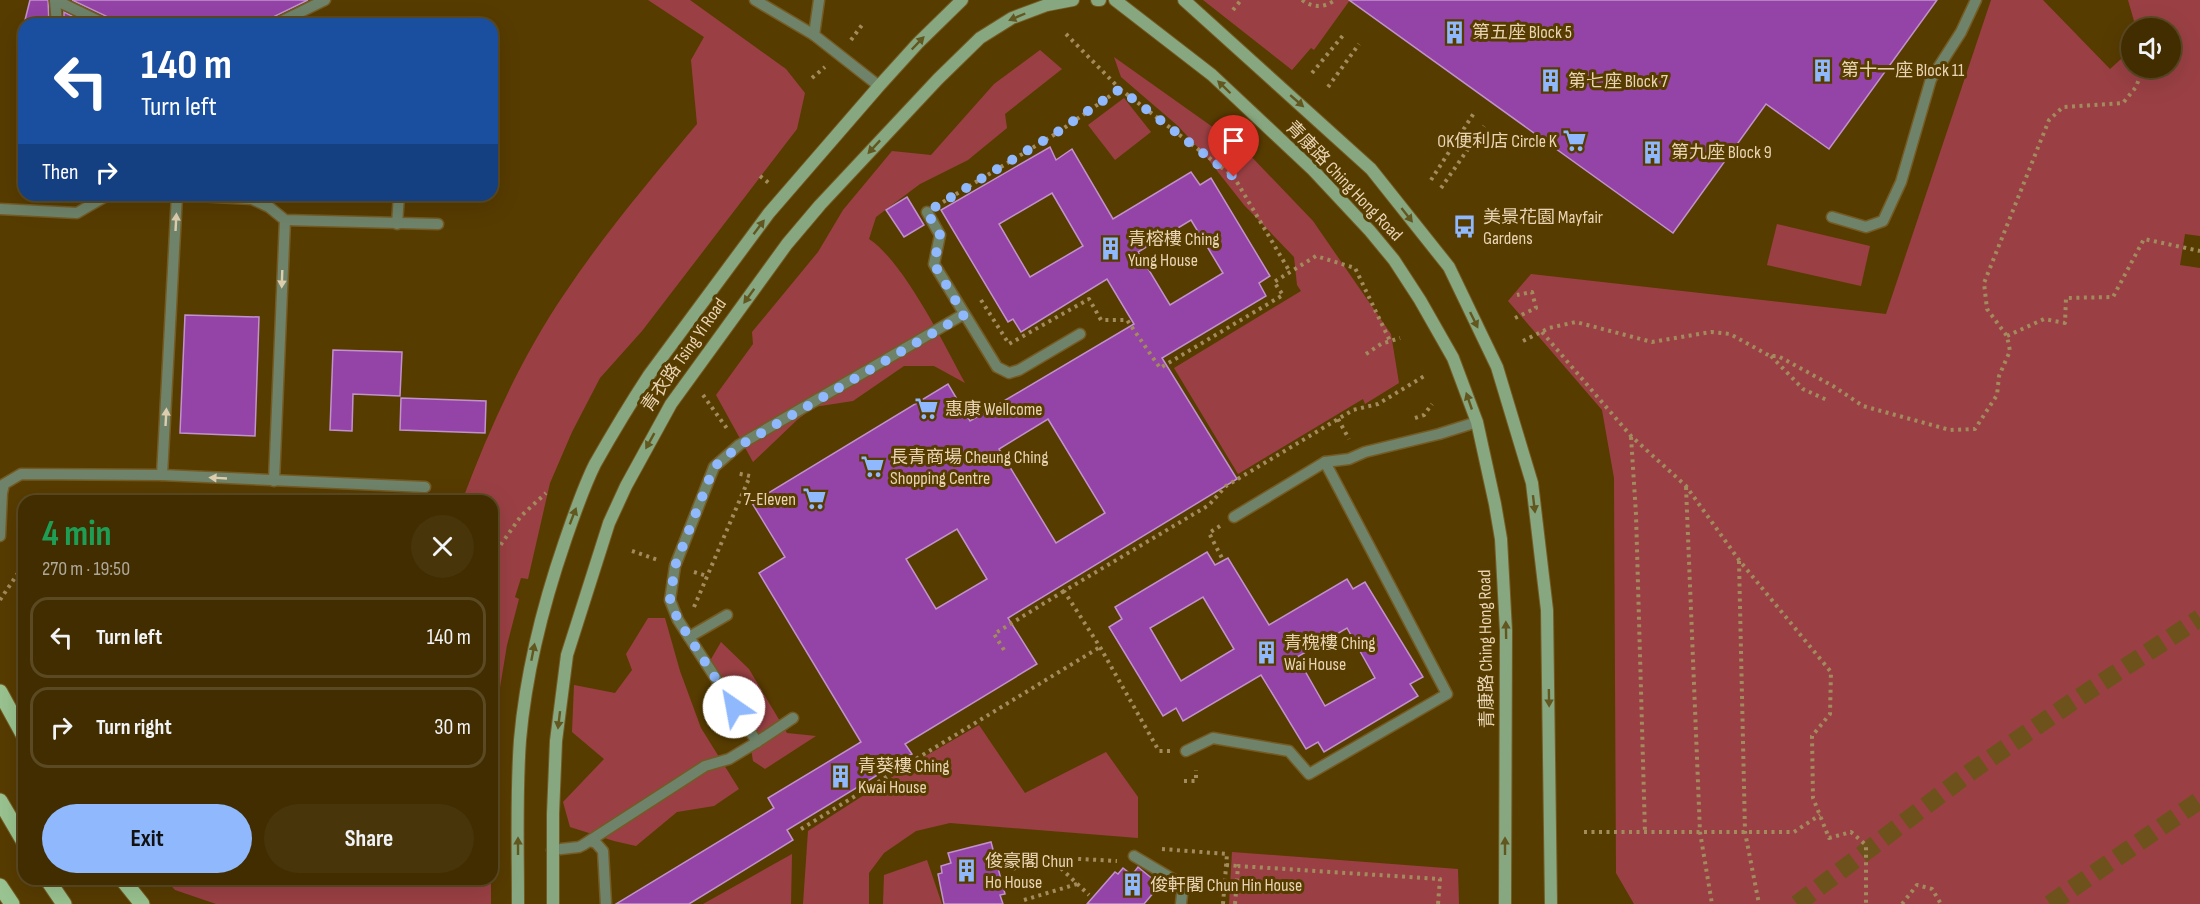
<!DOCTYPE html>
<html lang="en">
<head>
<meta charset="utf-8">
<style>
  body { margin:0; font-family:"Sofia Sans Condensed","Noto Sans TC",sans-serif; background:#48350a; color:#f1f3f6; height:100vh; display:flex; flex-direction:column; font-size:22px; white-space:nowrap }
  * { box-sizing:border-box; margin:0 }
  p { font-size:20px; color:#aea899 }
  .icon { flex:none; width:33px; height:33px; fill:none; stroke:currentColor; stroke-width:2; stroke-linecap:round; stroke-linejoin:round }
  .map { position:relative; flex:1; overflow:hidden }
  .panel { position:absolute; left:18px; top:495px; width:480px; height:390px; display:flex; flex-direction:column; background:#412d00; border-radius:18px; box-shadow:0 6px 24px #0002,0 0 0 2px #5a4922 }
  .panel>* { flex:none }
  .hud { position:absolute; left:18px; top:18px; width:480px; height:183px; border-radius:18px; box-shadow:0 6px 24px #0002,0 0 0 2px #5a4922; background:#1a4fa0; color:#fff; overflow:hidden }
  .controls { position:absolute; left:2121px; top:18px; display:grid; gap:12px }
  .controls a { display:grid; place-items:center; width:60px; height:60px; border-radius:50%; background:#412d00; box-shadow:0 6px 24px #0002,0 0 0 2px #5a4922; font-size:30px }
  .pin { position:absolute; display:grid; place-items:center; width:51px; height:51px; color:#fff; margin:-62px -26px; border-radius:50% 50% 50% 0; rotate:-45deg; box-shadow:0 0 6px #0007 }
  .pin .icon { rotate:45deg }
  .me { position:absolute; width:66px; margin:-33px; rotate:327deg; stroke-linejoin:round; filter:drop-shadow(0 0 4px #0008) }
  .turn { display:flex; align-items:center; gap:21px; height:126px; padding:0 24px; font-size:27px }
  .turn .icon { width:78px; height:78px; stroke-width:2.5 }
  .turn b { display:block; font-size:42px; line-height:51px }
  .then { display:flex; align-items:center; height:57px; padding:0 24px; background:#0003; gap:12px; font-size:22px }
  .round { display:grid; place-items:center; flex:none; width:63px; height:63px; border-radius:32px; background:#48350a }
  .head { display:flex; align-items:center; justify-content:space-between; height:102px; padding:0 24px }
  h1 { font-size:36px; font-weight:700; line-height:45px; color:#1e9e55 }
  .cta { display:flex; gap:12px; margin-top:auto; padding:12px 24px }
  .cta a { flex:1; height:69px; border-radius:36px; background:#8fb8fd; color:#111; font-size:24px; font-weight:700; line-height:69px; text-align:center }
  .cta a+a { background:#48350a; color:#f1f3f6 }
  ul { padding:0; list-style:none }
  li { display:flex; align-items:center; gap:18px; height:81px; margin:0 12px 9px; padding:0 12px; border:3px solid #5a4922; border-radius:18px }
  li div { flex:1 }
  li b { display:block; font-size:22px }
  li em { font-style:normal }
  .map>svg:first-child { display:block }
  .green { fill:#9a4044 }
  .building { fill:#9443a6; stroke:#c292cd; stroke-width:1.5; fill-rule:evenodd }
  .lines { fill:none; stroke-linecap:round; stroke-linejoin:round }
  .highway-tunnel { stroke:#6d531b; stroke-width:18; stroke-dasharray:18 9; stroke-linecap:butt }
  .lane-casing { stroke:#745b24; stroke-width:13 }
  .secondary-casing { stroke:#745b24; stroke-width:14 }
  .primary-casing { stroke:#745b24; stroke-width:17 }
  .path { stroke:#a28b5d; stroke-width:4; stroke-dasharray:3 4.5; stroke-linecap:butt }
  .lane { stroke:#6f836a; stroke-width:10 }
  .secondary { stroke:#87a780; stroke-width:12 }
  .primary { stroke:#99c390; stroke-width:15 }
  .oneway { fill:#635720 }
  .oneway2 { fill:#ddcdad }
  .route { stroke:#8fb8fd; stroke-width:10; stroke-dasharray:0 18 }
  .labels { text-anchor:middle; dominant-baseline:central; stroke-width:6; stroke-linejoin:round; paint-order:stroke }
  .poi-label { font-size:18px; fill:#e9d5b4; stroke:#573c00; text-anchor:start }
  .street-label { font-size:18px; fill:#e9d5b4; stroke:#573c00 }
</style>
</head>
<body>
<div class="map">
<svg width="2200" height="904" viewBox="0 0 2200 904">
  <rect width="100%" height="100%" fill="#573c00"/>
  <g class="green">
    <path d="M 648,0 L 690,0 L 786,69 L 805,93 L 797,129 L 642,331 L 600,378 L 572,432 L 550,483 L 528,579 L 521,578 L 515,597 L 519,599 L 507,645 L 492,736 L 492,501 L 462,501 C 489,429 522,356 565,293 C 605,233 651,179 697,124 L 691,60 L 704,37 Z"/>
    <path d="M 1203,0 L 1350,0 L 1314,50 L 1311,48 L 1292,70 Z"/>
    <path d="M 1991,0 L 2043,0 L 2110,69 L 2131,50 L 2132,68 L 2170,68 L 2170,28 L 2136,28 L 2128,0 L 2200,0 L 2200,236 L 2185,234 L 2180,265 L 2200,268 L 2200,904 L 1634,904 L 1616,873 L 1614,478 L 1602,410 L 1508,301 L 1531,274 L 1886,314 Z"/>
    <path d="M 1040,50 L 1062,69 L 1005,114 L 1007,128 L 968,160 L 920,184 L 876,217 L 869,239 C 904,262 944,344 965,383 L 934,366 L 904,366 L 853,401 L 814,407 L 797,420 L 753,462 L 716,395 L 753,344 L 752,332 L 818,252 L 843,210 L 892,151 L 931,155 L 994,84 Z"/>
    <path d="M 1114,57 L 1245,150 L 1313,221 L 1391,334 L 1399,383 L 1365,404 L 1363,399 L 1238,474 L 1174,368 L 1301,291 L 1297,285 L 1294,257 L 1244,205 L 1203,153 L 1178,126 L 1121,77 Z"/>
    <path d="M 1124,98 L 1151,132 L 1115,160 L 1088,125 Z"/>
    <path d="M 1777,224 L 1870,246 L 1861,286 L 1767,265 Z"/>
    <path d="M 648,618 L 665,618 L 680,671 L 701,728 L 739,789 L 714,806 L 677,812 L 636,846 L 614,841 L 570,827 L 563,802 L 604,759 L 572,732 L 574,685 L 615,693 L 632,670 L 626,654 Z"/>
    <path d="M 721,642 L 749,669 L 787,733 L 816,736 L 765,769 L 753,761 L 744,705 L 704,671 Z"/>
    <path d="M 979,725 L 1025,793 L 1106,752 L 1138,797 L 1138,838 L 950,823 L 916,831 L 884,853 L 869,873 L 869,904 L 803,904 L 808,831 L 917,761 Z"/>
    <path d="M 1232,852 L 1458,869 L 1459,904 L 1229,904 Z"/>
    <path d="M 792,854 L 791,904 L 703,904 Z"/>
    <path d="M 927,860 L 942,904 L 883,904 L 884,875 Z"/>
    <path d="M 165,879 L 491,879 L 491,904 L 216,904 L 175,890 Z"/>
  </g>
  <g class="building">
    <path d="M 30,0 L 48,0 L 49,24 L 24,24 Z"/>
    <path d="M 72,0 L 308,0 L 273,17 L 269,24 L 112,24 L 108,17 Z"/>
    <path d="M 1349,0 L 1937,0 L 1829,149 L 1766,104 L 1673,233 Z"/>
    <path d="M 64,12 L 88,24 L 64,24 Z"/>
    <path d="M 1050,147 L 1056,160 L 1072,149 L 1113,219 L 1191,172 L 1200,185 L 1211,178 L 1270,276 L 1259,283 L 1266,296 L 1162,358 L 1237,479 L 1008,618 L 1037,664 L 905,744 L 912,754 L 787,830 L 793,840 L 689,904 L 616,904 L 774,808 L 768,798 L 861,742 L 759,573 L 785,557 L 752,503 L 948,384 L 970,421 L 1134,324 L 1107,279 L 1021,332 L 1013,319 L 1008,322 L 941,210 ZM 1052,193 L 1083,246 L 1030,277 L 999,224 ZM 1191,220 L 1223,273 L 1170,305 L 1138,252 ZM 1048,419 L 1105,513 L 1056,543 L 999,449 ZM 957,529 L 987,579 L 936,609 L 906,559 Z"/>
    <path d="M 907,197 L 924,225 L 904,237 L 886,210 Z"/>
    <path d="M 185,315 L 259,317 L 255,436 L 180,433 Z"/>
    <path d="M 333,350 L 402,352 L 400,396 L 353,394 L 352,431 L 330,430 Z"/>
    <path d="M 401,398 L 486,401 L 485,433 L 400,430 Z"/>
    <path d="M 1207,552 L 1215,565 L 1228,558 L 1269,625 L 1347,579 L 1353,589 L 1365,582 L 1423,677 L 1410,684 L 1418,696 L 1324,752 L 1318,742 L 1306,749 L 1261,675 L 1183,721 L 1176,708 L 1163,716 L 1109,627 L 1122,619 L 1115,607 ZM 1203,597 L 1234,649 L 1181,681 L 1150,628 ZM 1347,628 L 1375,678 L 1325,706 L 1297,657 Z"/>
    <path d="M 991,842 L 1005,894 L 1000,895 L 1003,904 L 944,904 L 938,874 L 942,873 L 941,866 L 951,863 L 948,853 Z"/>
    <path d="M 1138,867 L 1160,885 L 1144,904 L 1087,904 L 1115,872 L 1118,874 L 1123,868 L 1132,875 Z"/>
  </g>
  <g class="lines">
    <g class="highway-tunnel">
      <path d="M 1797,904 L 1969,773 L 2072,702 L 2200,618"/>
      <path d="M 2050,904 L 2200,800"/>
    </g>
    <defs>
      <g id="lane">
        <path d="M 55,0 L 105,24"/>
        <path d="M 55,0 L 57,24"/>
        <path d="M 755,0 L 814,35 L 879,86"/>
        <path d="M 276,24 L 325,0"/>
        <path d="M 814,35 L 819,0"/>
        <path d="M 180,195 L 252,199 L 269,207 L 285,220 L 438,224"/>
        <path d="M 0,209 L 77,213 L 108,195"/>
        <path d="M 927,212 L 940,235 L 934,264 L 997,367 L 1009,373 L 1019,370 L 1080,334"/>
        <path d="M 1832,217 L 1866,227 L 1883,221 L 1901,182 L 1931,79 L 1961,32 L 1976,0"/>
        <path d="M 397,224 L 399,195"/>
        <path d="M 162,475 L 177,195"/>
        <path d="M 274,481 L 285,220"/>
        <path d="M 1234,517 L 1325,462 L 1349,459 L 1365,452 L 1439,434 L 1477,422"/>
        <path d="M 0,536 L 2,493 L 4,484 L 21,474 L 162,475 L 425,487"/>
        <path d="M 689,637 L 727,615"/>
        <path d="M 757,742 L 793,718"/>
        <path d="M 1186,751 L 1213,738 L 1289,751 L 1309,774 L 1447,694 L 1325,462"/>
        <path d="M 590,841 L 596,843 L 603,851 L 606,904"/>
        <path d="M 552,850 L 579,847 L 583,845 L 705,766 L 729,759 L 757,742 L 678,620 L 670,600 L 675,566 L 714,467 L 739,445 L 964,314"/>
        <path d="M 1134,856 L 1183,885 L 1181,904"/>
      </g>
      <g id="secondary">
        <path d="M 1097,0 L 1100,0"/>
        <path d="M 1115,0 L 1212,75 L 1313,170 L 1370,231 L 1394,260 L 1420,300 L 1453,358 L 1477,422 L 1495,504 L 1501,539 L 1506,631 L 1505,904"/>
        <path d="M 1184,0 L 1371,169 L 1449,267 L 1497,367 L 1532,483 L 1547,610 L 1551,904"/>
        <path d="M 518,904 C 518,850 516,794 520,740 C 526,672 543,605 565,541 C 574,515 583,488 595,464 C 612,434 630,404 649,375 L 769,213 L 879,86 L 918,43 L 962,0"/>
        <path d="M 553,904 L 553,814 L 556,741 L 567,655 L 609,523 L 626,486 L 671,404 L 787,244 L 820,205 L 938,79 L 980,38 L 1012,18 L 1047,5 L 1073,0"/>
      </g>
      <g id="primary">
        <path d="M 0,692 L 24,736"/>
        <path d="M 0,801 L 24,842"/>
        <path d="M 47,879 L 64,904"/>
        <path d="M 122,879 L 142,904"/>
        <path d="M 0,886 L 12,904"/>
      </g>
    </defs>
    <use href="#lane" class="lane-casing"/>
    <use href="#secondary" class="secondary-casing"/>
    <use href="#primary" class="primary-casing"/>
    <g class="path">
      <path d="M 1302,0 C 1313,8 1324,8 1335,0"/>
      <path d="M 1233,10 L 1241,0"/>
      <path d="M 1066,34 L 1120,89"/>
      <path d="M 851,40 L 862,25"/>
      <path d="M 1312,73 L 1345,33"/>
      <path d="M 812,78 L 825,67"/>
      <path d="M 1328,87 L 1359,44"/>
      <path d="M 760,176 L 770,184"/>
      <path d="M 1431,180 L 1474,113"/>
      <path d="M 1441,188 L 1484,126"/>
      <path d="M 943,202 L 1057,133 L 1120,89 L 1234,177 L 1290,272"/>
      <path d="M 981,300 L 1009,344 L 1089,299 L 1101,320 L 1127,320 L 1160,368 L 1283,295 L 1274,282 L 1316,256 L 1355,268 L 1390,341"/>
      <path d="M 1515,318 L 1536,308 L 1532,292 L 1517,295"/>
      <path d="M 1542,332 L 1631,436 L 1686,486 L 1739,560 L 1831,672 L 1830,714 L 1812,736 L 1813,798 L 1829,838 L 1851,832 L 1866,845 L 1866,904"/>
      <path d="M 2007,336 L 2044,319 L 2065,323 L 2066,298 L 2113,297 L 2144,239 L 2200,251"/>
      <path d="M 1523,341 L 1549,328 L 1576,322 L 1652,342 L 1711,332 L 1730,334 L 1770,356 L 1778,356 L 1833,386 L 1863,406 L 1950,430 L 1975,429 L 1997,395 L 1999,376 L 2010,351 L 2007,336 L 1987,309 L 1984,283 L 2049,120 L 2063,107 L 2123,103 L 2136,87 L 2143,68"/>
      <path d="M 1366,354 L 1381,344 L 1400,338"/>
      <path d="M 1771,356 L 1803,389 L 1829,401"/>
      <path d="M 703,395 L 728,430"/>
      <path d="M 1415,418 L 1424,415 L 1432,404"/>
      <path d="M 1338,419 L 1349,439"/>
      <path d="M 1631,437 L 1636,514 L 1645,832"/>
      <path d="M 1686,487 L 1700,832 L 1712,904"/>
      <path d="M 1220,526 L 1209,533 L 1223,560"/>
      <path d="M 632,551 L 658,560"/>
      <path d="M 492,557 L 521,516 L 546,493"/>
      <path d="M 1739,561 L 1745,832 L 1759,904"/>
      <path d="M 694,572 L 707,576"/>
      <path d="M 0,600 L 24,564"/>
      <path d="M 694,607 L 750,476 L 736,473"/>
      <path d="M 1004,650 L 994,634 L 1064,591"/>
      <path d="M 1170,751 L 1159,751 L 1100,647 L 1064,591 L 1209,505 L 1226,486 L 1338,419 L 1353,410 L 1378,404 L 1426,375"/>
      <path d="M 1184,781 L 1196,781 L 1196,770"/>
      <path d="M 801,829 L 1100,647"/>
      <path d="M 1584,832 L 1794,832 L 1820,815"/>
      <path d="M 1162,849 L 1227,854 L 1223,904"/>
      <path d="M 1050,858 L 1089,895"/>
      <path d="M 1226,865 L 1238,866"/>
      <path d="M 1013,869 L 1043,857 L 1117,861"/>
      <path d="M 1024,900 L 1077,884"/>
      <path d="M 1235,904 L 1238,866 L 1440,879 L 1438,904"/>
      <path d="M 1902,904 L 1917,885 L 1932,889 L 1941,904"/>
    </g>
    <use href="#lane" class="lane"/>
    <use href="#secondary" class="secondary"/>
    <use href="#primary" class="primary"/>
  </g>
  <defs><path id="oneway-solid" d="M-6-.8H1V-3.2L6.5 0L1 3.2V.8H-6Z" transform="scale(1.5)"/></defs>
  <g class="oneway">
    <use href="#oneway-solid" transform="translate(1017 17) rotate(157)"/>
    <use href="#oneway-solid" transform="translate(918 43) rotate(-46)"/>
    <use href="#oneway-solid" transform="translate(1224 87) rotate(-136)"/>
    <use href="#oneway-solid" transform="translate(1297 101) rotate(41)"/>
    <use href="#oneway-solid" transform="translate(874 147) rotate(133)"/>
    <use href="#oneway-solid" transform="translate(1407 215) rotate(52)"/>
    <use href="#oneway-solid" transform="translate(759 227) rotate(-53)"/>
    <use href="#oneway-solid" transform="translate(749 296) rotate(126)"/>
    <use href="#oneway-solid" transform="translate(1474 320) rotate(64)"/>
    <use href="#oneway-solid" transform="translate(1469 401) rotate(-109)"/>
    <use href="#oneway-solid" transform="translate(650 441) rotate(119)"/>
    <use href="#oneway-solid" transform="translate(1534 504) rotate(83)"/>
    <use href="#oneway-solid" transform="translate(573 516) rotate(-69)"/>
    <use href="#oneway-solid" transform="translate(1506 630) rotate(-91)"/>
    <use href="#oneway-solid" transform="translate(533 652) rotate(-79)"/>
    <use href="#oneway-solid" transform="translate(1549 698) rotate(89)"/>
    <use href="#oneway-solid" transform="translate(559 720) rotate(97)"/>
    <use href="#oneway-solid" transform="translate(518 846) rotate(-90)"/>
    <use href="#oneway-solid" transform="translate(1505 846) rotate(-90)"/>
  </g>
  <g class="oneway2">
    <use href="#oneway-solid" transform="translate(176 222) rotate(-87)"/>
    <use href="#oneway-solid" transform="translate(282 279) rotate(92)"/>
    <use href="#oneway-solid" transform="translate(166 417) rotate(-87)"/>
    <use href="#oneway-solid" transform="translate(218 478) rotate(-177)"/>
  </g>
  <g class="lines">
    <path class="route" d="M 734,707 L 678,620 L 670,600 L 675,566 L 714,467 L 739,446 L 964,315 L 934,264 L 940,235 L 927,212 L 1056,133 L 1120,89 L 1234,177"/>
  </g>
  <defs>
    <symbol id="building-bare" viewBox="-9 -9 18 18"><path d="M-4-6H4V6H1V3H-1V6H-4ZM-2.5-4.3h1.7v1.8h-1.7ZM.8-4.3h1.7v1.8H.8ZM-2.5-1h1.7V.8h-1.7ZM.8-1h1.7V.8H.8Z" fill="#8fb8fd" stroke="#573c00" stroke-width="2.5" paint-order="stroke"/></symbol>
    <symbol id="supermarket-bare" viewBox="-9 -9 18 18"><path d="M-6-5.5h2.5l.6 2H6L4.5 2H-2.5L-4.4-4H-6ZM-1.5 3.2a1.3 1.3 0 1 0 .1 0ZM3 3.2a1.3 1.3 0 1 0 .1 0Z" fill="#8fb8fd" stroke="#573c00" stroke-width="2.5" paint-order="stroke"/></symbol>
    <symbol id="bus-bare" viewBox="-9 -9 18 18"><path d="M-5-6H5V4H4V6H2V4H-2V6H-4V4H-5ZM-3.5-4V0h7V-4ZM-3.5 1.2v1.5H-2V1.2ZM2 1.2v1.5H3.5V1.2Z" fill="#8fb8fd" stroke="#573c00" stroke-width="2.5" paint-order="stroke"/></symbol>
  </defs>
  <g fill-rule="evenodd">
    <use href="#building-bare" x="1438" y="16" width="33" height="33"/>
    <use href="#building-bare" x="1806" y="54" width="33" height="33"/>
    <use href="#building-bare" x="1534" y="64" width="33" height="33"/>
    <use href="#supermarket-bare" x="1558" y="124" width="33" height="33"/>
    <use href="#building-bare" x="1636" y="136" width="33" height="33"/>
    <use href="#bus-bare" x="1448" y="210" width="33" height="33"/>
    <use href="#building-bare" x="1094" y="232" width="33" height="33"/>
    <use href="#supermarket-bare" x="910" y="392" width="33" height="33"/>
    <use href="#supermarket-bare" x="856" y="450" width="33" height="33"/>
    <use href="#supermarket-bare" x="798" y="482" width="33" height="33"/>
    <use href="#building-bare" x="1250" y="636" width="33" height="33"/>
    <use href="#building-bare" x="824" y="760" width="33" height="33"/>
    <use href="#building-bare" x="950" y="854" width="33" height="33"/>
    <use href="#building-bare" x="1116" y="868" width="33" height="33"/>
  </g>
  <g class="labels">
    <g class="poi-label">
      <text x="1472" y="32">第五座 Block 5</text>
      <text x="1841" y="70">第十一座 Block 11</text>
      <text x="1568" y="81">第七座 Block 7</text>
      <text x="1557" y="141" text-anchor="end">OK便利店 Circle K</text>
      <text x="1671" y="152">第九座 Block 9</text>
      <text x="1483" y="217">美景花園 Mayfair<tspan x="1483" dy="21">Gardens</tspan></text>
      <text x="1128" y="239">青榕樓 Ching<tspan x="1128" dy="21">Yung House</tspan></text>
      <text x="945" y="409">惠康 Wellcome</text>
      <text x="890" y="457">長青商場 Cheung Ching<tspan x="890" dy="21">Shopping Centre</tspan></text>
      <text x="796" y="499" text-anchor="end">7-Eleven</text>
      <text x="1284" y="643">青槐樓 Ching<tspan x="1284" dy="21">Wai House</tspan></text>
      <text x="858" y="766">青葵樓 Ching<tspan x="858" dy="21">Kwai House</tspan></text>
      <text x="985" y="861">俊豪閣 Chun<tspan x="985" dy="21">Ho House</tspan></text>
      <text x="1150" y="885">俊軒閣 Chun Hin House</text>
    </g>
    <g class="street-label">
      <text transform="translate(1344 181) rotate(46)">青康路 Ching Hong Road</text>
      <text transform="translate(684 355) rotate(-55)">青衣路 Tsing Yi Road</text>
      <text transform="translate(1486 649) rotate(-91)">青康路 Ching Hong Road</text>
    </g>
  </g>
</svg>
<div class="controls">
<a><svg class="icon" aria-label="sound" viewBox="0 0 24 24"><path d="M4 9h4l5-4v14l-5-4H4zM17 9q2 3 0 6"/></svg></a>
</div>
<div class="pin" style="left:1234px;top:177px;background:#d93025"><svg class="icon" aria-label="arrive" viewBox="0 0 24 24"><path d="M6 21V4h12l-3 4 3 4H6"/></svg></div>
<svg class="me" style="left:734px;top:707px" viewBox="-20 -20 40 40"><circle r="19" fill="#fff"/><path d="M0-13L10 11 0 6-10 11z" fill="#8fb8fd"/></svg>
<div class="hud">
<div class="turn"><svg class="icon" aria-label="left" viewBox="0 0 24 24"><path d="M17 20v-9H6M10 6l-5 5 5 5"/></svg><div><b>140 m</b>Turn left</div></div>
<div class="then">Then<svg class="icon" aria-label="right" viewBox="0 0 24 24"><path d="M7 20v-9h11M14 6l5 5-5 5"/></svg></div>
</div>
<section class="panel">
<div class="head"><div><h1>4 min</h1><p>270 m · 19:50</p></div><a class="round"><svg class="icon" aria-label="close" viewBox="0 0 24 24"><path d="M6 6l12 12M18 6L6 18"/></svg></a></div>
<ul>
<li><svg class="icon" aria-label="left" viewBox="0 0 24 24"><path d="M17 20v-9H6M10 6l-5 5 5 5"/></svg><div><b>Turn left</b></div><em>140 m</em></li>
<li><svg class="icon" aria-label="right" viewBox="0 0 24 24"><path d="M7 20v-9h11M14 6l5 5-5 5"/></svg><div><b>Turn right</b></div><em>30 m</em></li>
</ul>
<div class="cta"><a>Exit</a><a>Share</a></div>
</section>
</div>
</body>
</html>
